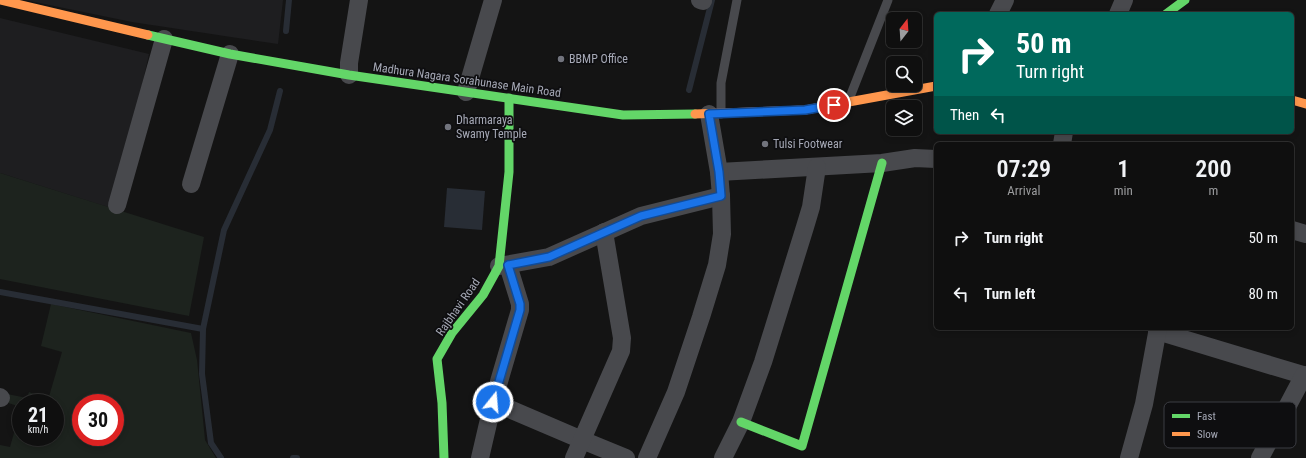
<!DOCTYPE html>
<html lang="en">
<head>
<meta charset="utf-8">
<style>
  body { margin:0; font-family:"Roboto Condensed",sans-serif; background:#181818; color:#f1f3f6; height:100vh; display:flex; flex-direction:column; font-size:15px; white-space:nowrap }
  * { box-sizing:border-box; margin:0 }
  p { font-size:13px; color:#9b9c9e }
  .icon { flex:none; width:22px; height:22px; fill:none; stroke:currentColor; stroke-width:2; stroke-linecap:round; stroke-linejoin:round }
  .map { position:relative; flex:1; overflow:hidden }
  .panel { position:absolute; left:934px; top:142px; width:360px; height:188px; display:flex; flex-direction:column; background:#0f0f0f; border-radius:6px; box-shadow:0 2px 6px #0003,0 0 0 1px #2f2f2f }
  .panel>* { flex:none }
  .hud { position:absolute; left:934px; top:12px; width:360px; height:122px; border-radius:6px; box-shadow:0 2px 6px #0003,0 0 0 1px #2f2f2f; background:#00695c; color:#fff; overflow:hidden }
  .needle { width:26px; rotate:17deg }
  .tools { position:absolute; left:886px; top:12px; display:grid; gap:8px }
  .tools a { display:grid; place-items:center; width:36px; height:36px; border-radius:6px; background:#0f0f0f; box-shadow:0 2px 6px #0003,0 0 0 1px #2f2f2f; font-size:20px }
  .speed { position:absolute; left:12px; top:394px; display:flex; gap:8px; font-size:20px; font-weight:700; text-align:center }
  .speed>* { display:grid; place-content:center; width:52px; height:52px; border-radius:50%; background:#0f0f0f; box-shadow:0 2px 6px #0003,0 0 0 1px #2f2f2f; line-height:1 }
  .speed small { font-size:10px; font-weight:400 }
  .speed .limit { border:6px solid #d22; background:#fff; color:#111 }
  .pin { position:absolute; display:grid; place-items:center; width:34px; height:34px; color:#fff; margin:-17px; border:2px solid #fff; border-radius:50%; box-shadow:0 1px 4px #0007 }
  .me { position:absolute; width:44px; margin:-22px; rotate:17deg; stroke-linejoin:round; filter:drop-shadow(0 0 3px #0008) }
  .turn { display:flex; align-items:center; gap:14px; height:84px; padding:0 16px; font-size:18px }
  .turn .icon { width:52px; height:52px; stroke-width:2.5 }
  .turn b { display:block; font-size:28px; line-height:34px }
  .then { display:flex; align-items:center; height:38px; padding:0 16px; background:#0003; gap:8px; font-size:15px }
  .eta { display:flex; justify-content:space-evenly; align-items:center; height:68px; text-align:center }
  .eta b { font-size:24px; font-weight:600; line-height:28px }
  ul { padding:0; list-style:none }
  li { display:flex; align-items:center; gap:12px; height:56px; padding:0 16px }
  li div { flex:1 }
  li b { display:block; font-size:15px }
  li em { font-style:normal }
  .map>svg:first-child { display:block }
  .built { fill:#1e1e20 }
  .green { fill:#1d231e; fill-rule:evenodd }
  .water { fill:#282d35 }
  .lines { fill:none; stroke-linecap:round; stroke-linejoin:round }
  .stream { stroke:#282d35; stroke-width:6 }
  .lane { stroke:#48494d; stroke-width:9 }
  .street { stroke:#48494d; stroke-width:18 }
  .fast { stroke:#63d668; stroke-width:9 }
  .slow { stroke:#ff974d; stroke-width:9 }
  .route-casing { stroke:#114b97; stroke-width:10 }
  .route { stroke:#1a73e8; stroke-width:7 }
  .poi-dot { fill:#72747d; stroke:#0e0e10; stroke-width:1.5 }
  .labels { text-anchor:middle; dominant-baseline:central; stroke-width:3.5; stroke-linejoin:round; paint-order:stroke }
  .poi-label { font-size:12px; fill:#a5a8b5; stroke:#0e0e10; text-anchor:start }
  .street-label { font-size:12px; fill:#a5a8b5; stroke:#0e0e10 }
  .key { fill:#0e0e10; stroke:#3b3c42; stroke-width:1 }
  .key-label { font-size:11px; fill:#a5a8b5 }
</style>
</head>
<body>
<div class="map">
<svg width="1306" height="458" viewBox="0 0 1306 458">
  <rect width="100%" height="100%" fill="#141414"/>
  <g class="built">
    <path d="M 25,0 L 283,0 L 278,44 L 132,22 Z"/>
    <path d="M 0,18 L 149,54 L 114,209 L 0,173 Z"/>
  </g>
  <g class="green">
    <path d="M 0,173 L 204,237 L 189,316 L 0,279 Z"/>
    <path d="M 51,304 L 191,333 L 197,360 L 205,440 L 216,458 L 0,458 L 0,445 L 10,447 L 21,408 L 21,437 L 55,437 L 55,403 L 21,403 L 21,407 L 5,402 L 7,394 L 27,398 L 29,392 L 48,400 L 62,352 L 41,346 ZM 81,403 L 115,403 L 115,437 L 81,437 Z"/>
  </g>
  <path class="water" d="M 447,188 L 485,191 L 482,230 L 444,227 Z"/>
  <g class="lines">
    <g class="stream">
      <path d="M 286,31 L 289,0"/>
      <path d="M 689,90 L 712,0"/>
      <path d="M 0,292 L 203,329"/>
      <path d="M 221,458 L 211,443 L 202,374 L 203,329 L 224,230 L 270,130 L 280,91"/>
      <path d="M 293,458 L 297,458"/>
    </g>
    <g class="lane">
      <path d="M 848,102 L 888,0"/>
      <path d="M 721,114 L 721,83 L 737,0"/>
    </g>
    <g class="street">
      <path d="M 700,0 L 703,1"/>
      <path d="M 998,14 L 1005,0"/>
      <path d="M 1118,14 L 1124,0"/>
      <path d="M 349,75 L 349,63 L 359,0"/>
      <path d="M 466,92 L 493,0"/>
      <path d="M 1062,144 L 1064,132"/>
      <path d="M 719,172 L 882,163 L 915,158 L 936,159"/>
      <path d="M 191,184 L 230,54"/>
      <path d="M 117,205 L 164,39"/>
      <path d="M 1292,230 L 1306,234"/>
      <path d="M 499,266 L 549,257 L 641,216 L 721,196"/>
      <path d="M 1157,331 L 1306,376"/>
      <path d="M 0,397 L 1,398"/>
      <path d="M 493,402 L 582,440 L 626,458"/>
      <path d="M 480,458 L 493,402 L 520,310 L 520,304 L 508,265"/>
      <path d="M 574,458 L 621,351 L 622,338 L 604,232"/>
      <path d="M 647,458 L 676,392 L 701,317 L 717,265 L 722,234 L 721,196 L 719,172 L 709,114"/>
      <path d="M 723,458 L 741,422 L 763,362 L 805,227 L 811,207 L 817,167"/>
      <path d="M 1129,458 L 1144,404 L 1158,328"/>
      <path d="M 1260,458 L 1304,375"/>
    </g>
    <g class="fast">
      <path d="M 1166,14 L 1185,0"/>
      <path d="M 148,35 L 230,54 L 349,75 L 623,115 L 695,114"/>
      <path d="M 741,422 L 802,446 L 882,163"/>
      <path d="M 444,458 L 442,403 L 437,359 L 452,333 L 483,295 L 499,266 L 509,172 L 509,98"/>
    </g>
    <g class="slow">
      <path d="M 0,0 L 148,35"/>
      <path d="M 1292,100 L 1306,104"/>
      <path d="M 695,114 L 805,110 L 936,86"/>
    </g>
  </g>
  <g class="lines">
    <defs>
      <path id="route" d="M 493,402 L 520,310 L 520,304 L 508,265 L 549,257 L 641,216 L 721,196 L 719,172 L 709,114 L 805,110 L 834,105"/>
    </defs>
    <use href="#route" class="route-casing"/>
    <use href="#route" class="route"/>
  </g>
  <g class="poi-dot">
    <circle cx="561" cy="59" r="4"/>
    <circle cx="448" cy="127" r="4"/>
    <circle cx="765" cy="144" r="4"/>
  </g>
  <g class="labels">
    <g class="poi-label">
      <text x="569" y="59">BBMP Office</text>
      <text x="456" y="120">Dharmaraya<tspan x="456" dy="14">Swamy Temple</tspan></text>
      <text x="773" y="144">Tulsi Footwear</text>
    </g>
    <g class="street-label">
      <text transform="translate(467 80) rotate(8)">Madhura Nagara Sorahunase Main Road</text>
      <text transform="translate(458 307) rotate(-55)">Rajbhavi Road</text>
    </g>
  </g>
  <rect x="1164" y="402" width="132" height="46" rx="6" class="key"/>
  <rect x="1172" y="414" width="18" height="4" fill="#63d668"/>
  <rect x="1172" y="432" width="18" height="4" fill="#ff974d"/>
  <g class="key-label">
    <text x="1197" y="420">Fast</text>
    <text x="1197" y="438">Slow</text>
  </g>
</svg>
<div class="tools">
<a><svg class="needle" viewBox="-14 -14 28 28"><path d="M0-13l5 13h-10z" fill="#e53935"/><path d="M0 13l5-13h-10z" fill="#9b9c9e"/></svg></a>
<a><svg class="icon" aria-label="search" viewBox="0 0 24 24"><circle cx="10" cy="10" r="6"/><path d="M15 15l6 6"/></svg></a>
<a><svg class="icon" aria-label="layers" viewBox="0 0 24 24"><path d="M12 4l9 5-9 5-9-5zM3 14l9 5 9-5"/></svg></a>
</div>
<div class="speed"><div>21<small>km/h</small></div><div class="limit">30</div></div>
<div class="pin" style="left:834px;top:105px;background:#d93025"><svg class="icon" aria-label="arrive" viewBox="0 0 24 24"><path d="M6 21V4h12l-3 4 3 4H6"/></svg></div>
<svg class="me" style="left:493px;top:402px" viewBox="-20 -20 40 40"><circle r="17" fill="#1a73e8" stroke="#fff" stroke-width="3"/><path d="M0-11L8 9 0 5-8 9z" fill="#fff"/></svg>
<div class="hud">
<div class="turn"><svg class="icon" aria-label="right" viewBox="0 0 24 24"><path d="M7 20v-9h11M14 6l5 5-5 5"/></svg><div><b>50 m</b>Turn right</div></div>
<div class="then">Then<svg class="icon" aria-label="left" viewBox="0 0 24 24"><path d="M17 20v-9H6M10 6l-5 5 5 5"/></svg></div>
</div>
<section class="panel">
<div class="eta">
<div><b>07:29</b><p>Arrival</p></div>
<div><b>1</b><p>min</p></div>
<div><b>200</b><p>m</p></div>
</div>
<ul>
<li><svg class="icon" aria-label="right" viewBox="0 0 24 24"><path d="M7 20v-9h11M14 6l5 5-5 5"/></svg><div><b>Turn right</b></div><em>50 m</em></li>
<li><svg class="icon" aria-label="left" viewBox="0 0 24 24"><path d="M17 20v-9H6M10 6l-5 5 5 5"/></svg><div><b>Turn left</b></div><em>80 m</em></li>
</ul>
</section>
</div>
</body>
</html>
